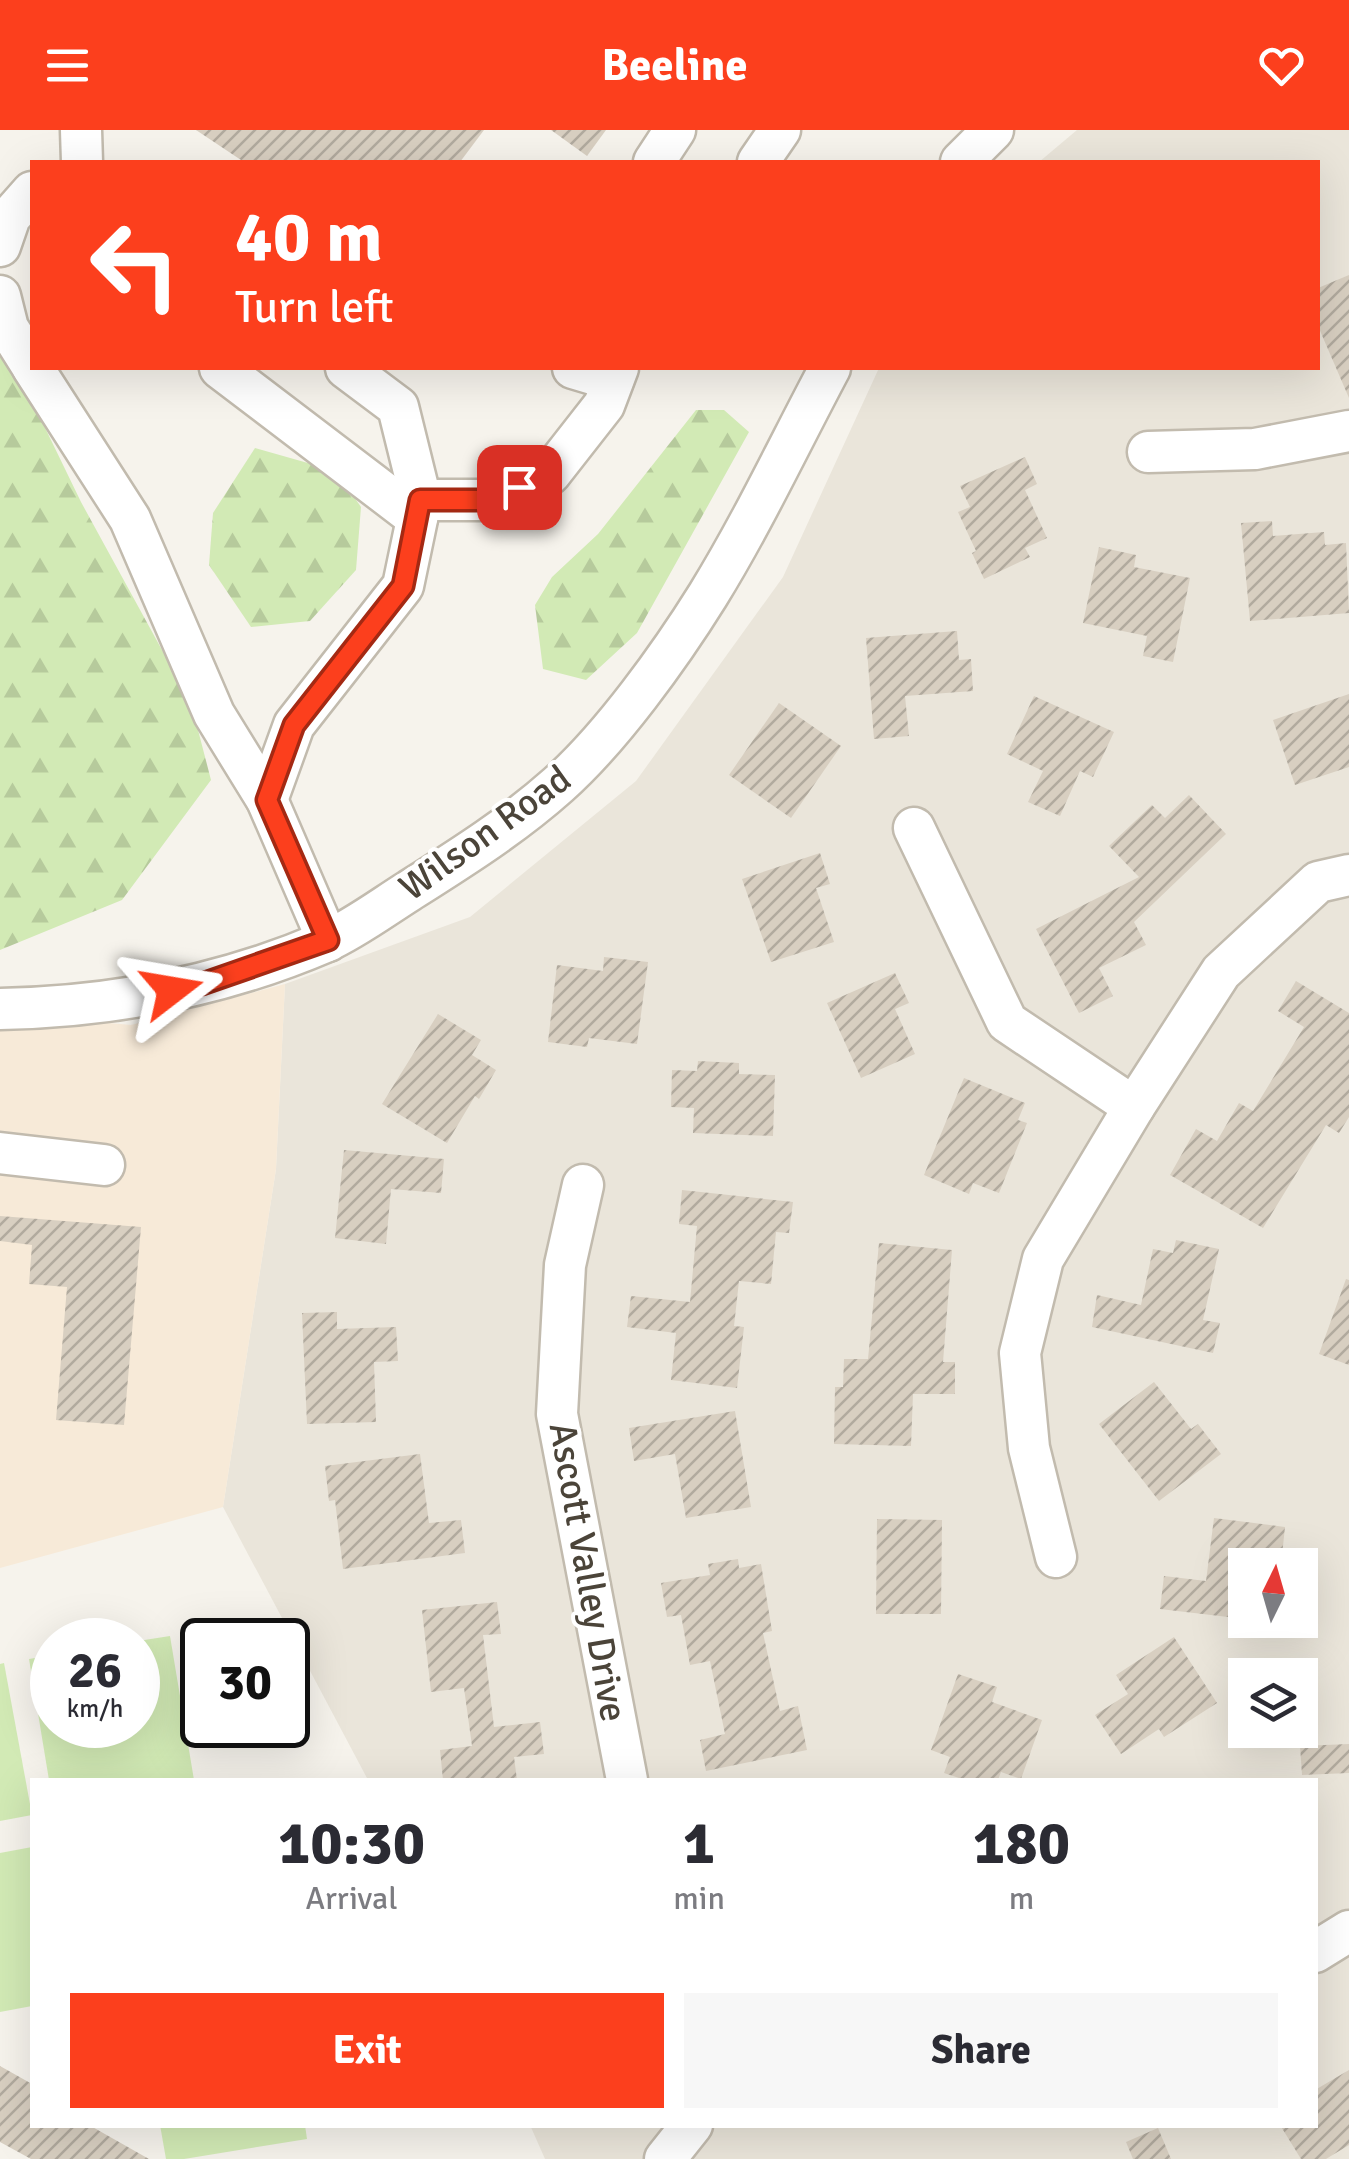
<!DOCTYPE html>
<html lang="en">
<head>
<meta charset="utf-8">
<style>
  body { margin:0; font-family:Signika,sans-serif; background:#f7f7f7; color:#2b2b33; height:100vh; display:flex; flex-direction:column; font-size:38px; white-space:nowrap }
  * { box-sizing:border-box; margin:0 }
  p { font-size:32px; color:#7c7c81 }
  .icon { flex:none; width:55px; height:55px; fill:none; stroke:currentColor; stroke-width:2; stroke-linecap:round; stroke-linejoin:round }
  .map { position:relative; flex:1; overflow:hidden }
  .drawer { position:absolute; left:30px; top:1648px; width:1288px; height:350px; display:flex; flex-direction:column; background:#fff; border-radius:0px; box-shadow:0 10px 40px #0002 }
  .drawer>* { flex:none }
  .guide { position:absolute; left:30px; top:30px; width:1290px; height:210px; border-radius:0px; box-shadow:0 10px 40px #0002; background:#fc3f1d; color:#fff; overflow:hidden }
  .needle { width:65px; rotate:5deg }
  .buttons { position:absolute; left:1228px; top:1418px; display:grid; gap:20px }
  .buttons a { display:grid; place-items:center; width:90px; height:90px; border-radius:0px; background:#fff; box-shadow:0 10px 40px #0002; font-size:50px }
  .speed { position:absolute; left:30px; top:1488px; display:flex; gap:20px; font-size:50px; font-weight:700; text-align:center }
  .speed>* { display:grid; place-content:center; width:130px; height:130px; border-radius:50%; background:#fff; box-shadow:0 10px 40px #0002; line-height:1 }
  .speed small { font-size:25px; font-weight:400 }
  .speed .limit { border:5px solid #111; border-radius:15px; background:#fff; color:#111 }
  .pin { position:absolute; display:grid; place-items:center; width:85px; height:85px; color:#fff; margin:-42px; border-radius:20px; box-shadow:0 5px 15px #0006 }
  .me { position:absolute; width:110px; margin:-55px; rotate:76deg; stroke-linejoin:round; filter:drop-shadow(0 0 8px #0008) }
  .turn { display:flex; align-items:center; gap:35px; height:210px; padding:0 40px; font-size:45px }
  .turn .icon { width:130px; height:130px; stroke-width:2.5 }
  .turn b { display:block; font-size:70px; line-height:85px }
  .eta { display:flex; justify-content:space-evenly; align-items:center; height:170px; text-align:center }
  .eta b { font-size:60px; font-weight:700; line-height:70px }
  .primary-button { display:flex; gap:20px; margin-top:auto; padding:20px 40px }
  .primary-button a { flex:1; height:115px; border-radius:0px; background:#fc3f1d; color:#fff; font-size:40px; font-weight:700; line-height:115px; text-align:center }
  .primary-button a+a { background:#f7f7f7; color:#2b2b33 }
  header { display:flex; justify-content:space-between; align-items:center; height:130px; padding:0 40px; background:#fc3f1d; color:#fff; font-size:45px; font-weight:700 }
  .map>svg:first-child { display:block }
  .residential { fill:#eae5da; fill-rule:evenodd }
  .commercial { fill:#f7ead8 }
  .forest { fill:url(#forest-firs) }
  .green { fill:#d2eab5 }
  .building { fill:url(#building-hatch) }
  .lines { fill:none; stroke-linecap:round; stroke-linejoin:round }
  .minor-casing { stroke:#c2bbae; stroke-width:45 }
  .minor { stroke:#fff; stroke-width:40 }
  .route-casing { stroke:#a42913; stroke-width:25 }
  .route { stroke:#fc3f1d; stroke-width:18 }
  .labels { text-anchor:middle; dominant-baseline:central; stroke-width:8; stroke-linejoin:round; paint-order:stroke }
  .street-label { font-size:38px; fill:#4b4439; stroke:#fff }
</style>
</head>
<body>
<header><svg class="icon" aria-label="menu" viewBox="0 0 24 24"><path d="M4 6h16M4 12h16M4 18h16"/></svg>Beeline<svg class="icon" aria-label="heart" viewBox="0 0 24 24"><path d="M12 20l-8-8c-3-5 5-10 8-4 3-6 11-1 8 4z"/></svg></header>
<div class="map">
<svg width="1349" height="2029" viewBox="0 0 1349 2029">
  <defs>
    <pattern id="forest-firs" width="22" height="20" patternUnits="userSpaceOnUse" patternTransform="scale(2.5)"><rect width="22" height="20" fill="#d2eab5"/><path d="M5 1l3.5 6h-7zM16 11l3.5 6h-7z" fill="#b6ca9c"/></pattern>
    <pattern id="building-hatch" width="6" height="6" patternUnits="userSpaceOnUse" patternTransform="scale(2.5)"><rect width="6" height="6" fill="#d8cfc1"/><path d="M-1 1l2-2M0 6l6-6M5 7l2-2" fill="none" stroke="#b1aa9e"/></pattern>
  </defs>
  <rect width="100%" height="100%" fill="#f6f3ec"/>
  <path class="residential" d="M 1077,0 L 1349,0 L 1349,2029 L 545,2029 L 530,1995 L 1315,1995 L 1315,1650 L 368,1650 L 223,1377 L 276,1039 L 285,854 L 470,787 L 636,651 L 783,447 L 879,238 L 1318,238 L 1318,32 L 1039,32 ZM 1245,1435 L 1300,1435 L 1300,1490 L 1245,1490 ZM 1245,1545 L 1300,1545 L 1300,1600 L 1245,1600 Z"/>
  <path class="commercial" d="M 285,854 L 276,1039 L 223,1377 L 0,1438 L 0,883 L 131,895 Z"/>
  <g class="forest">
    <path d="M 0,220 L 34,275 L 81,372 L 191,573 L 211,650 L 122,770 L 0,820 Z"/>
    <path d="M 696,280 L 724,280 L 749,302 L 637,503 L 586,550 L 543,539 L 535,475 L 552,447 L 598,404 Z"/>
    <path d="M 255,318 L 336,341 L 361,377 L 356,440 L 310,491 L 251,497 L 209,435 L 213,383 Z"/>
  </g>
  <g class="green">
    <path d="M 170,1506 L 194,1650 L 49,1650 L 29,1529 L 52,1525 L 52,1595 L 138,1595 L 138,1511 Z"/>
    <path d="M 4,1533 L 32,1685 L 0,1691 L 0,1534 Z"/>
    <path d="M 32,1717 L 32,1876 L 0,1882 L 0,1723 Z"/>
    <path d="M 160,1995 L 305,1995 L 307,2009 L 184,2029 L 166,2029 Z"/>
  </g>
  <g class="building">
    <path d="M 196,0 L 484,0 L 460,32 L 244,32 Z"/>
    <path d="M 551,0 L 606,0 L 587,26 Z"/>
    <path d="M 1349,145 L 1349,268 L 1318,196 L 1318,158 Z"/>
    <path d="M 1025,327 L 1037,354 L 1025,360 L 1047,408 L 1025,418 L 1030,427 L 984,449 L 972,423 L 976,421 L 958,382 L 970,377 L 960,356 Z"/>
    <path d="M 1272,391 L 1273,406 L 1324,402 L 1325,415 L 1346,413 L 1349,483 L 1250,491 L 1241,393 Z"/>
    <path d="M 1099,417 L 1136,425 L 1134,437 L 1190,448 L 1173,532 L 1143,526 L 1147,506 L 1083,493 Z"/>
    <path d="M 957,501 L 959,530 L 971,529 L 973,561 L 905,566 L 909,606 L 874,609 L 866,508 Z"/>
    <path d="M 1349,564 L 1349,637 L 1295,655 L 1273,590 Z"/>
    <path d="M 1034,566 L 1114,602 L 1093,647 L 1080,641 L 1060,686 L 1028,672 L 1043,641 L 1007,624 Z"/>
    <path d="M 779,573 L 841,616 L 791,688 L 729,645 Z"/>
    <path d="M 1189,665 L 1226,704 L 1134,792 L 1146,815 L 1099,838 L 1113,866 L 1079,883 L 1036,799 L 1139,747 L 1109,716 L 1152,675 L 1165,688 Z"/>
    <path d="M 820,723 L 830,754 L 816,758 L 834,812 L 771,832 L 742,749 Z"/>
    <path d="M 604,827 L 648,832 L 637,914 L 589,908 L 587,917 L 548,912 L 557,835 L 603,841 Z"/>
    <path d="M 895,843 L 909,873 L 895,879 L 915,924 L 861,948 L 827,873 Z"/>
    <path d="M 1296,851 L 1349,883 L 1349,987 L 1339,1003 L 1326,995 L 1263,1098 L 1170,1045 L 1196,999 L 1217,1011 L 1239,973 L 1253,981 L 1304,897 L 1278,881 Z"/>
    <path d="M 438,884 L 481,910 L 472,925 L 496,940 L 479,969 L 475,966 L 447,1013 L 382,974 Z"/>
    <path d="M 698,931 L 739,933 L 739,944 L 775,945 L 773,1006 L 693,1003 L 694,978 L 671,977 L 672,940 L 697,941 Z"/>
    <path d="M 964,948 L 1025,973 L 1018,990 L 1027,993 L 999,1063 L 973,1053 L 969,1064 L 924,1045 Z"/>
    <path d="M 344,1020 L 444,1029 L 441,1063 L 391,1059 L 386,1114 L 335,1108 Z"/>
    <path d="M 682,1060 L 793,1072 L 789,1103 L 776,1102 L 771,1154 L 739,1151 L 734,1196 L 744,1197 L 737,1258 L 671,1250 L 676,1203 L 627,1197 L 631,1166 L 690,1172 L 697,1096 L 679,1094 Z"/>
    <path d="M 0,1086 L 141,1097 L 124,1295 L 56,1290 L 67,1157 L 29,1154 L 32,1115 L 0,1111 Z"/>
    <path d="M 1176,1110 L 1219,1119 L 1203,1190 L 1220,1193 L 1213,1223 L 1092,1197 L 1097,1165 L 1141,1175 L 1153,1119 L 1173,1123 Z"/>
    <path d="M 879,1113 L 952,1120 L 943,1232 L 955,1232 L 955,1264 L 913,1264 L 911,1316 L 834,1314 L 835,1257 L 843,1257 L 844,1229 L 868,1229 Z"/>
    <path d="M 1346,1149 L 1349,1150 L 1349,1235 L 1319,1224 Z"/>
    <path d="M 337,1182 L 337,1199 L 396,1197 L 398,1231 L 374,1232 L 376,1292 L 307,1294 L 302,1183 Z"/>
    <path d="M 1154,1252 L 1191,1299 L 1198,1294 L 1221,1324 L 1159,1371 L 1099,1294 Z"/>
    <path d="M 735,1281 L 751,1377 L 686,1388 L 675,1324 L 634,1331 L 629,1298 Z"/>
    <path d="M 420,1324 L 429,1393 L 461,1390 L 465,1423 L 343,1439 L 335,1370 L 329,1371 L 325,1336 Z"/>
    <path d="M 1214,1388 L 1285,1397 L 1281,1435 L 1245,1435 L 1245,1489 L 1160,1479 L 1164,1446 L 1206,1451 Z"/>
    <path d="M 877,1389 L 942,1390 L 941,1484 L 876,1484 Z"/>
    <path d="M 738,1429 L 739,1438 L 761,1434 L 772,1501 L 763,1503 L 780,1581 L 798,1576 L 807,1620 L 706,1641 L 700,1610 L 725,1604 L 710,1531 L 690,1535 L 681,1485 L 667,1487 L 661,1453 L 710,1445 L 708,1434 Z"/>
    <path d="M 497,1472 L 501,1504 L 483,1505 L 494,1597 L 540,1592 L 544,1624 L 514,1627 L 517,1650 L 443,1650 L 440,1620 L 472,1616 L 464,1558 L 431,1562 L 422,1480 Z"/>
    <path d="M 1174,1507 L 1217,1573 L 1164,1607 L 1159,1599 L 1121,1624 L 1095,1585 L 1128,1564 L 1116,1545 Z"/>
    <path d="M 958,1544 L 997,1557 L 992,1572 L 1042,1590 L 1021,1649 L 1001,1642 L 998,1650 L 965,1650 L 944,1643 L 950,1627 L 931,1620 Z"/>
    <path d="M 1349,1614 L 1349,1643 L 1302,1645 L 1300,1616 Z"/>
    <path d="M 0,1936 L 32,1954 L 32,1995 L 89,1995 L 149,2029 L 31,2029 L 0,2012 Z"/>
    <path d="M 1349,1940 L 1349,2015 L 1326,2029 L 1301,2029 L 1280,1995 L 1315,1995 L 1315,1960 Z"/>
    <path d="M 1158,1998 L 1171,2029 L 1133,2029 L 1126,2012 Z"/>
  </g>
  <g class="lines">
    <defs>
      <g id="minor">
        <path d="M 81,0 L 82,32"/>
        <path d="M 654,32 L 675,0"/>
        <path d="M 758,32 L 780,0"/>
        <path d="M 961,32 L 993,0"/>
        <path d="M 0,116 L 10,87 L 32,62"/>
        <path d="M 0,166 L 8,198 L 32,236"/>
        <path d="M 33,238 L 130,389 L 214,584 L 267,670 L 328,811"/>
        <path d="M 220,238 L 417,388"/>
        <path d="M 573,238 L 613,250"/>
        <path d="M 1148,322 L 1255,319 L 1349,301"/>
        <path d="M 421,370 L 488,370 L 550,344 L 604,275 L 618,238"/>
        <path d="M 267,670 L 294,595 L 403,456 L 421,370 L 398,277 L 346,238"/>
        <path d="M 914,698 L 1007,892 L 1134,977"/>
        <path d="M 0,879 C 112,877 222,856 325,812 C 354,799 382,778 409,761 C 461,728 512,696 558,655 C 611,608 670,526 708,465 C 753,392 790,313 830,238"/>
        <path d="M 0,1023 L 104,1035"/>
        <path d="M 583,1055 L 565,1135 L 557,1284 L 627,1650"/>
        <path d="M 1056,1427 L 1029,1318 L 1020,1223 L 1043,1129 L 1134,977 L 1221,842 L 1318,752 L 1349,745"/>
        <path d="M 1315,1822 L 1349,1801"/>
        <path d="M 665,2029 L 692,1995"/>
      </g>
    </defs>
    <use href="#minor" class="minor-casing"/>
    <use href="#minor" class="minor"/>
  </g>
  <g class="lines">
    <defs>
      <path id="route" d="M 172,860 L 202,854 L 328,810 L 267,670 L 294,595 L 403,456 L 420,370 L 488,370 L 519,357"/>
    </defs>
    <use href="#route" class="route-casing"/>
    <use href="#route" class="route"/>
  </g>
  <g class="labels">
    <g class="street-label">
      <text transform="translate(485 703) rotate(-36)">Wilson Road</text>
      <text transform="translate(588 1442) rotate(80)">Ascott Valley Drive</text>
    </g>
  </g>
</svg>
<div class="buttons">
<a><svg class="needle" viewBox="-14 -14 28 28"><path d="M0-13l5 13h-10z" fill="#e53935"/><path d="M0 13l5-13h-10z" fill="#7c7c81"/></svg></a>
<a><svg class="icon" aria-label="layers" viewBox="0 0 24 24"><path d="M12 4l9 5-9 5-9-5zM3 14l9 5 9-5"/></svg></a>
</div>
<div class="speed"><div>26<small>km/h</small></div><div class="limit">30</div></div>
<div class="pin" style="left:519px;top:357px;background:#d93025"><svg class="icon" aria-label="arrive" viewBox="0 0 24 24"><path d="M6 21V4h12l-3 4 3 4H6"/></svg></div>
<svg class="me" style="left:172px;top:860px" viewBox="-20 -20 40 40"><path d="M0-17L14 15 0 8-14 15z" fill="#fc3f1d" stroke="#fff" stroke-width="4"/></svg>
<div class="guide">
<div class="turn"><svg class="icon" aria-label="left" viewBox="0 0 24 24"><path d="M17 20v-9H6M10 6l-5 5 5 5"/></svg><div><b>40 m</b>Turn left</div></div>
</div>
<section class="drawer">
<div class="eta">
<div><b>10:30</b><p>Arrival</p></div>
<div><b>1</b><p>min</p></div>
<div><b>180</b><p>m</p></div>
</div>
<div class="primary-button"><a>Exit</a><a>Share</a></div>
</section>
</div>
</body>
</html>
